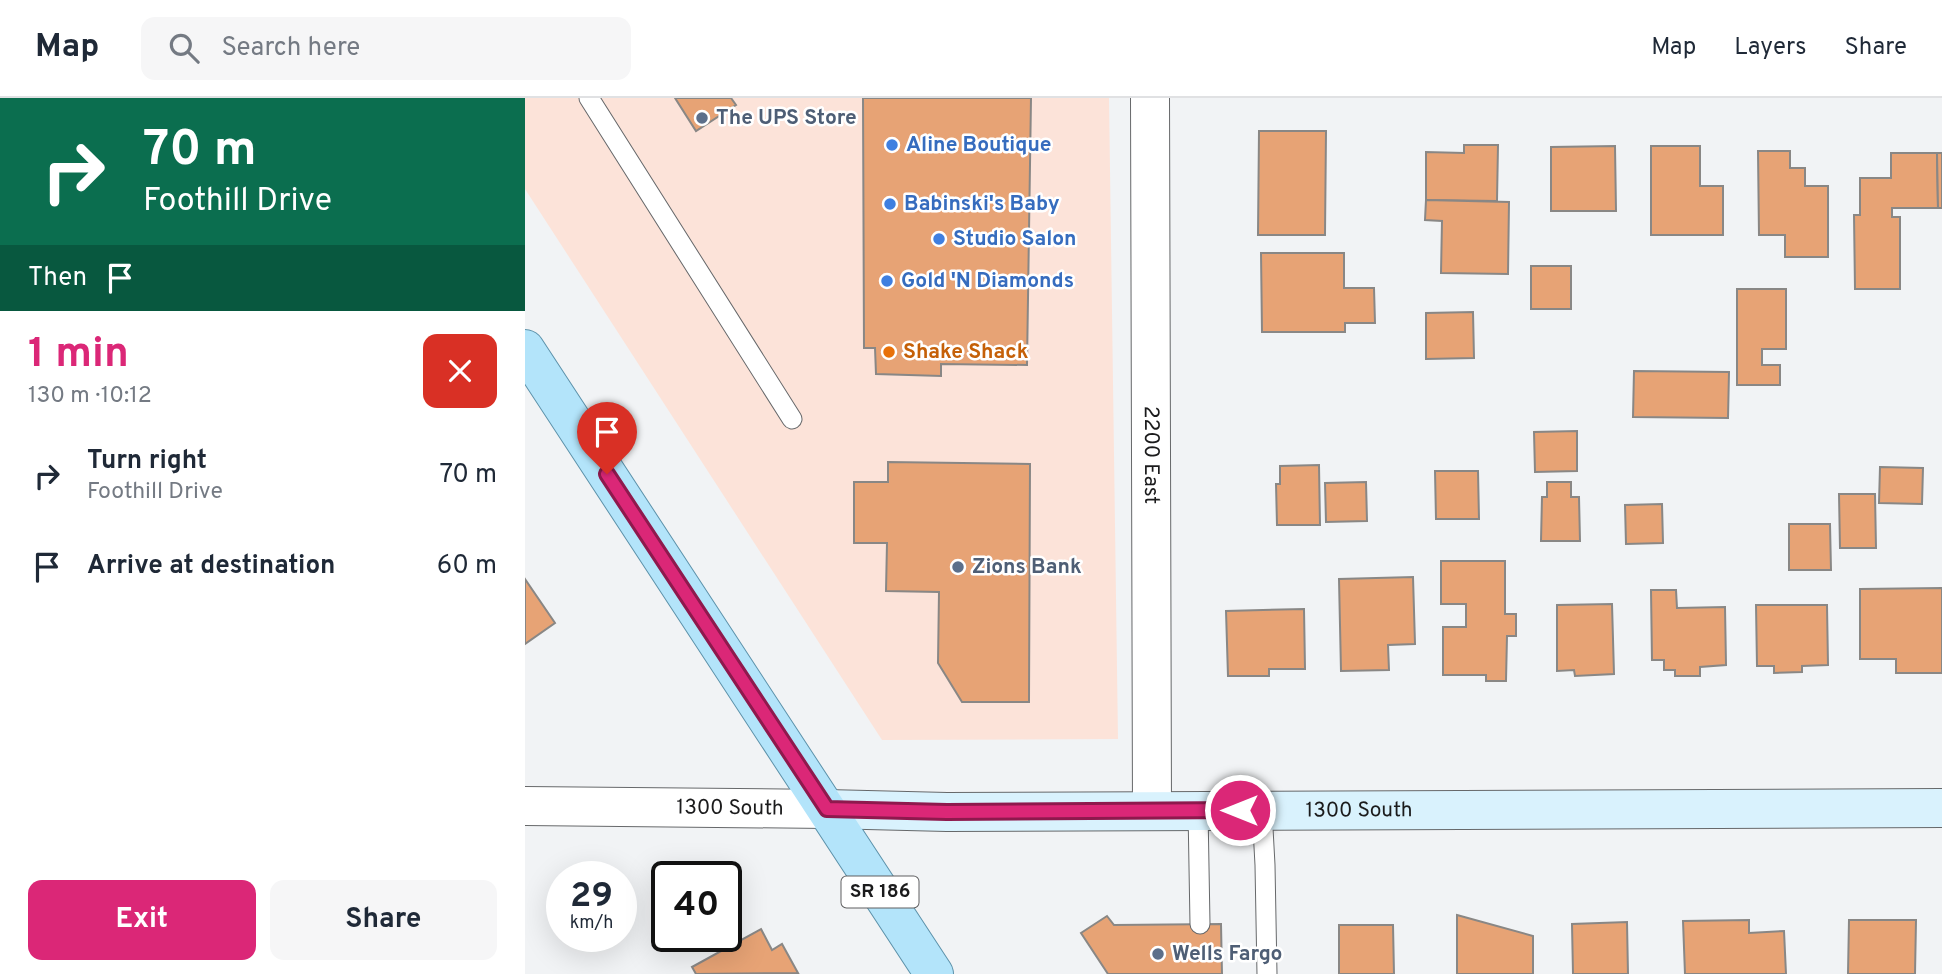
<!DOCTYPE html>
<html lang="en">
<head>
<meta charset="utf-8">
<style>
  body { margin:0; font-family:Overpass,sans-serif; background:#f6f6f7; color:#1f2937; height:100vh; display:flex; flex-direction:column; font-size:26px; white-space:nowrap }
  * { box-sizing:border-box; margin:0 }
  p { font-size:23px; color:#747a83 }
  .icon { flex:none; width:38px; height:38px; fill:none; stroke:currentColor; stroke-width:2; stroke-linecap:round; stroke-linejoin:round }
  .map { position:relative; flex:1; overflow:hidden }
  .drawer { display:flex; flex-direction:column; background:#fff; width:525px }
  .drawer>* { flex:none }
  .guide { background:#0b6e4f; color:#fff; overflow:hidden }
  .speed { position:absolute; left:21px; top:763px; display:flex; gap:14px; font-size:35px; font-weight:700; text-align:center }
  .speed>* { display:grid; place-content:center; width:91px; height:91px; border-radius:50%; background:#fff; box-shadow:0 7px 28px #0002; line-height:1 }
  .speed small { font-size:18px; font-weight:400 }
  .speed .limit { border:4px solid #111; border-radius:10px; background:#fff; color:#111 }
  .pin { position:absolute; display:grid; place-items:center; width:60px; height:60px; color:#fff; margin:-72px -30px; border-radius:50% 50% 50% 0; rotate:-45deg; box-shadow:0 0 7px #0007 }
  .pin .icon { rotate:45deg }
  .me { position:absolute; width:77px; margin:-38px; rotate:270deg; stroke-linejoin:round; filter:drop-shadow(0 0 5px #0008) }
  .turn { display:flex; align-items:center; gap:24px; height:147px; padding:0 28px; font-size:32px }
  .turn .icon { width:91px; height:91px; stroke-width:2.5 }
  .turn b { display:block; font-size:49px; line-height:60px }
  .then { display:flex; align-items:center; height:66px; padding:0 28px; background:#0003; gap:14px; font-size:26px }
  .round { display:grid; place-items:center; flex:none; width:74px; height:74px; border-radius:14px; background:#f6f6f7 }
  .summary { display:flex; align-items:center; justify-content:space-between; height:119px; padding:0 28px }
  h1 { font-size:42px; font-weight:700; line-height:52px; color:#db2777 }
  .primary-button { display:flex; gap:14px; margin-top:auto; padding:14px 28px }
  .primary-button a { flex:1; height:80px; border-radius:14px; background:#db2777; color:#fff; font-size:28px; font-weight:700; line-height:80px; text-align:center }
  .primary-button a+a { background:#f6f6f7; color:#1f2937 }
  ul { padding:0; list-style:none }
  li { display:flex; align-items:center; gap:21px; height:91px; padding:0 28px }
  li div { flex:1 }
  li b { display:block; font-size:26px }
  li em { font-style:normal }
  header { display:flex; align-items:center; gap:42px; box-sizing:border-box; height:98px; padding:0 35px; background:#fff; border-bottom:2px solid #e0e1e3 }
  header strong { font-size:33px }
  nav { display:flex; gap:38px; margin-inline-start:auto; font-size:24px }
  .search { width:490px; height:63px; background:#f6f6f7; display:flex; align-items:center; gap:18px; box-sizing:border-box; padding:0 24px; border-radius:14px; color:#747a83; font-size:26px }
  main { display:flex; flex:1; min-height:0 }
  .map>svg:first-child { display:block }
  .commercial { fill:#fce3d9 }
  .building { fill:#e7a375; stroke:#898785; stroke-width:2 }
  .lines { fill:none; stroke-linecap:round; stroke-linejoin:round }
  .lane-casing { stroke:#66686a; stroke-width:21 }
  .street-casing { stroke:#66686a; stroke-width:40 }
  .secondary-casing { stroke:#66686a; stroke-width:40 }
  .primary-casing { stroke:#5d92aa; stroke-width:40 }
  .lane { stroke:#fff; stroke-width:19 }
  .street { stroke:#fff; stroke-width:38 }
  .secondary { stroke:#d9f2fd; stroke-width:38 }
  .primary { stroke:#b3e4fa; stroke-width:38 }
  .route-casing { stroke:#8e194d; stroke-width:18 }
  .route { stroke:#db2777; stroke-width:12 }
  .service-dot { fill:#5c6f8a; stroke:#fff; stroke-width:2.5 }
  .shop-dot { fill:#3f7fe0; stroke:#fff; stroke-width:2.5 }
  .food-dot { fill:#e8710a; stroke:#fff; stroke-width:2.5 }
  .labels { text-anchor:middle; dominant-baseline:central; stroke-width:5; stroke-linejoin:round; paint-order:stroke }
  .shield { fill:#fff; stroke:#5f5f60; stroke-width:2 }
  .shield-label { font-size:19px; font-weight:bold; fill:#1b1b1c }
  .service-label { font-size:21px; font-weight:bold; fill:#4e5e75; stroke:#fff; text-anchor:start }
  .shop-label { font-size:21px; font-weight:bold; fill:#366cbe; stroke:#fff; text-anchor:start }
  .food-label { font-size:21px; font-weight:bold; fill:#c56008; stroke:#fff; text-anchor:start }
  .street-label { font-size:21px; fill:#1b1b1c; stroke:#fff }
</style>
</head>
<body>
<header>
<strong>Map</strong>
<div class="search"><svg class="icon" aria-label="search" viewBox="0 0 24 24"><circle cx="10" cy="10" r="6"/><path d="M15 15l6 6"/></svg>Search here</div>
<nav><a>Map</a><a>Layers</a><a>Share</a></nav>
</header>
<main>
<section class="drawer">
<div class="guide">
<div class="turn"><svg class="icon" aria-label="right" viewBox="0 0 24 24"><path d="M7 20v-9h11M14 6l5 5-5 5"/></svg><div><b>70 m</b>Foothill Drive</div></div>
<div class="then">Then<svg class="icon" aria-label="arrive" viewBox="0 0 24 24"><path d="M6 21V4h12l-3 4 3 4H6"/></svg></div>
</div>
<div class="summary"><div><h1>1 min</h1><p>130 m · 10:12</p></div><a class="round" style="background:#d93025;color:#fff"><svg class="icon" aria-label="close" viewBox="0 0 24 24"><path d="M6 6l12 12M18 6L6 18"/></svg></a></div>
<ul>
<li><svg class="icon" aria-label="right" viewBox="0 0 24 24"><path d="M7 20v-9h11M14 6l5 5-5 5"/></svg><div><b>Turn right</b><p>Foothill Drive</p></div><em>70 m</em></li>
<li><svg class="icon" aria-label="arrive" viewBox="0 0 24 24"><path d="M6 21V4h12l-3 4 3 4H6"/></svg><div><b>Arrive at destination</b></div><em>60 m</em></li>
</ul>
<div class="primary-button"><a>Exit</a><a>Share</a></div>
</section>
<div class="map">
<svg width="1417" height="876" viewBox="0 0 1417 876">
  <rect width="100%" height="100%" fill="#f1f3f5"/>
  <path class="commercial" d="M 0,0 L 584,0 L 593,641 L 357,642 L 0,91 Z"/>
  <g class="building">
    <path d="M 150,0 L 206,0 L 211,7 L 171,33 Z"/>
    <path d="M 338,0 L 506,0 L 502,267 L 416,266 L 416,278 L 351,276 L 350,250 L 339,250 Z"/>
    <path d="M 734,33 L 801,33 L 800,137 L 733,137 Z"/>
    <path d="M 939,47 L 973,47 L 972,103 L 901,102 L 901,54 L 939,55 Z"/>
    <path d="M 1090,48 L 1091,113 L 1026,113 L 1026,49 Z"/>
    <path d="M 1126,48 L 1175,48 L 1175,88 L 1198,88 L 1198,137 L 1126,137 Z"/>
    <path d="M 1233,53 L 1265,53 L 1265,70 L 1280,70 L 1280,88 L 1303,88 L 1303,159 L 1260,159 L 1260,137 L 1234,137 Z"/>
    <path d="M 1366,55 L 1412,55 L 1413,110 L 1367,110 L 1367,119 L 1375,119 L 1375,191 L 1330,191 L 1329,117 L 1335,117 L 1335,80 L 1366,80 Z"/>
    <path d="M 1412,55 L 1417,55 L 1417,110 L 1413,110 Z"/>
    <path d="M 901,102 L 984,104 L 983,176 L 916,175 L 917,123 L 900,122 Z"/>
    <path d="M 736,155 L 819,155 L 819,190 L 849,190 L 850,225 L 820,225 L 820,234 L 737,234 Z"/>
    <rect x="1006" y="168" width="40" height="43"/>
    <path d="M 1212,191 L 1261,191 L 1261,251 L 1237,251 L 1237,267 L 1255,267 L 1255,287 L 1212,287 Z"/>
    <path d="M 948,214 L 949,260 L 901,261 L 901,215 Z"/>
    <path d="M 1109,273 L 1204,274 L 1203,320 L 1108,319 Z"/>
    <path d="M 1052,333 L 1052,373 L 1010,374 L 1009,334 Z"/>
    <path d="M 363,364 L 505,366 L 504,604 L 437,604 L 413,565 L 414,494 L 361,493 L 362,445 L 329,445 L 329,384 L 363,384 Z"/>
    <path d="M 794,367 L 795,427 L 752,427 L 751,386 L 755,386 L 755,368 Z"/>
    <path d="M 1355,369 L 1398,370 L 1397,406 L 1354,405 Z"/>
    <path d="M 910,373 L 953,373 L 954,421 L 911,421 Z"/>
    <path d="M 841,384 L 842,423 L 801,424 L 800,385 Z"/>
    <path d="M 1022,384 L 1046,384 L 1046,399 L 1054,399 L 1055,443 L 1016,443 L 1017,399 L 1022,399 Z"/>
    <path d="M 1314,396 L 1350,396 L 1351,450 L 1315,450 Z"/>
    <path d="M 1137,406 L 1138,445 L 1101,446 L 1100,407 Z"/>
    <path d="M 1264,426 L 1305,426 L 1306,472 L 1264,472 Z"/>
    <path d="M 916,463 L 980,463 L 980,516 L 991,516 L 991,538 L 982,538 L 981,583 L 961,583 L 961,577 L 918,577 L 918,529 L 941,529 L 941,506 L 916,506 Z"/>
    <path d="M 888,479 L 890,546 L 863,547 L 864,572 L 816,573 L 814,481 Z"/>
    <path d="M 0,481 L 30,525 L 0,546 Z"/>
    <path d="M 1417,490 L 1417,575 L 1371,575 L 1371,561 L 1335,561 L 1335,491 Z"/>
    <path d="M 1126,492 L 1151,492 L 1152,510 L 1200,509 L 1201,567 L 1175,569 L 1175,578 L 1150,578 L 1150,572 L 1139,572 L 1139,562 L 1127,562 Z"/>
    <path d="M 1087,506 L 1089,576 L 1050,578 L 1049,572 L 1032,573 L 1032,507 Z"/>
    <path d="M 1231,507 L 1302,507 L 1303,567 L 1277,568 L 1277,574 L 1249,575 L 1249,568 L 1232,568 Z"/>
    <path d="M 779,511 L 780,571 L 744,571 L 744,578 L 703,578 L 701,513 Z"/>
    <path d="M 932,817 L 1008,838 L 1008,876 L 932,876 Z"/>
    <path d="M 582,818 L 589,827 L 696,826 L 697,876 L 583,876 L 556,835 Z"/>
    <path d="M 1224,822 L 1224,835 L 1259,833 L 1261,876 L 1160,876 L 1158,823 Z"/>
    <path d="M 1324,822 L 1391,822 L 1390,876 L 1323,876 Z"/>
    <path d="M 1102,824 L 1103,876 L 1048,876 L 1047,826 Z"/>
    <path d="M 814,827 L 868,827 L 869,876 L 814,876 Z"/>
    <path d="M 236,831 L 247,852 L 257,846 L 273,875 L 171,876 L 167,869 Z"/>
  </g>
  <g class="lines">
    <defs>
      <g id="lane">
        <path d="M 64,0 L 267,321"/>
        <path d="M 673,712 L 675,826"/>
        <path d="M 737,712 L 740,767 L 742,876"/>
      </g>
      <g id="street">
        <path id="s1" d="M 625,0 L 627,712"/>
        <path id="s2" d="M 0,708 L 302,711"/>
      </g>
      <g id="secondary">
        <path id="s3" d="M 302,711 L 422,714 L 1417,710"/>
      </g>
      <path id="primary" d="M 0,251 L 409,876"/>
    </defs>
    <use href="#lane" class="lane-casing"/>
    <use href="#street" class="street-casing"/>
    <use href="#secondary" class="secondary-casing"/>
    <use href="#primary" class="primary-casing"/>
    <use href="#lane" class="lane"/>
    <use href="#street" class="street"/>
    <use href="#secondary" class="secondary"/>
    <use href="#primary" class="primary"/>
  </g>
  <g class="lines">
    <defs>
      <path id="route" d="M 82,376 L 302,711 L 422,714 L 715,712"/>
    </defs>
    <use href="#route" class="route-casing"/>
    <use href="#route" class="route"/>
  </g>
  <g class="service-dot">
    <circle cx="177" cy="20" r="7"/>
    <circle cx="433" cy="469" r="7"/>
    <circle cx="633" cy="856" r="7"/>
  </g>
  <g class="shop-dot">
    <circle cx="367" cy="47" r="7"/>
    <circle cx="365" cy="106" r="7"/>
    <circle cx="414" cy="141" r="7"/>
    <circle cx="362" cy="183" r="7"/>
  </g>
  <circle class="food-dot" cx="364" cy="254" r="7"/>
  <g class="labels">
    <rect class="shield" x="316.5" y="778.5" width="77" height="31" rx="5"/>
    <g class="shield-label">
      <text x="355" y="794">SR 186</text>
    </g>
    <g class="service-label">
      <text x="191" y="20">The UPS Store</text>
      <text x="447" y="469">Zions Bank</text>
      <text x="647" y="856">Wells Fargo</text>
    </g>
    <g class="shop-label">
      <text x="381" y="47">Aline Boutique</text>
      <text x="379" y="106">Babinski's Baby</text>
      <text x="428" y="141">Studio Salon</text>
      <text x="376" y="183">Gold 'N Diamonds</text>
    </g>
    <g class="food-label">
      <text x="378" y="254">Shake Shack</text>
    </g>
    <g class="street-label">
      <text stroke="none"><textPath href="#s1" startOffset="357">2200 East</textPath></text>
      <text stroke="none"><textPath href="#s2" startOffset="205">1300 South</textPath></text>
      <text stroke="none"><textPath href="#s3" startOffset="532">1300 South</textPath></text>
    </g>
  </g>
</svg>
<div class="speed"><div>29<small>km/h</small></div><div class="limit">40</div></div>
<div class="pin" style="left:82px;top:376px;background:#d93025"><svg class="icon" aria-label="arrive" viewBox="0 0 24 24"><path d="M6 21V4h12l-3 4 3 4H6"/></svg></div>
<svg class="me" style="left:715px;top:712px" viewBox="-20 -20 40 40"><circle r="17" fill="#db2777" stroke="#fff" stroke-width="3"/><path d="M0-11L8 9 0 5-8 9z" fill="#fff"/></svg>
</div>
</main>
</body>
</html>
